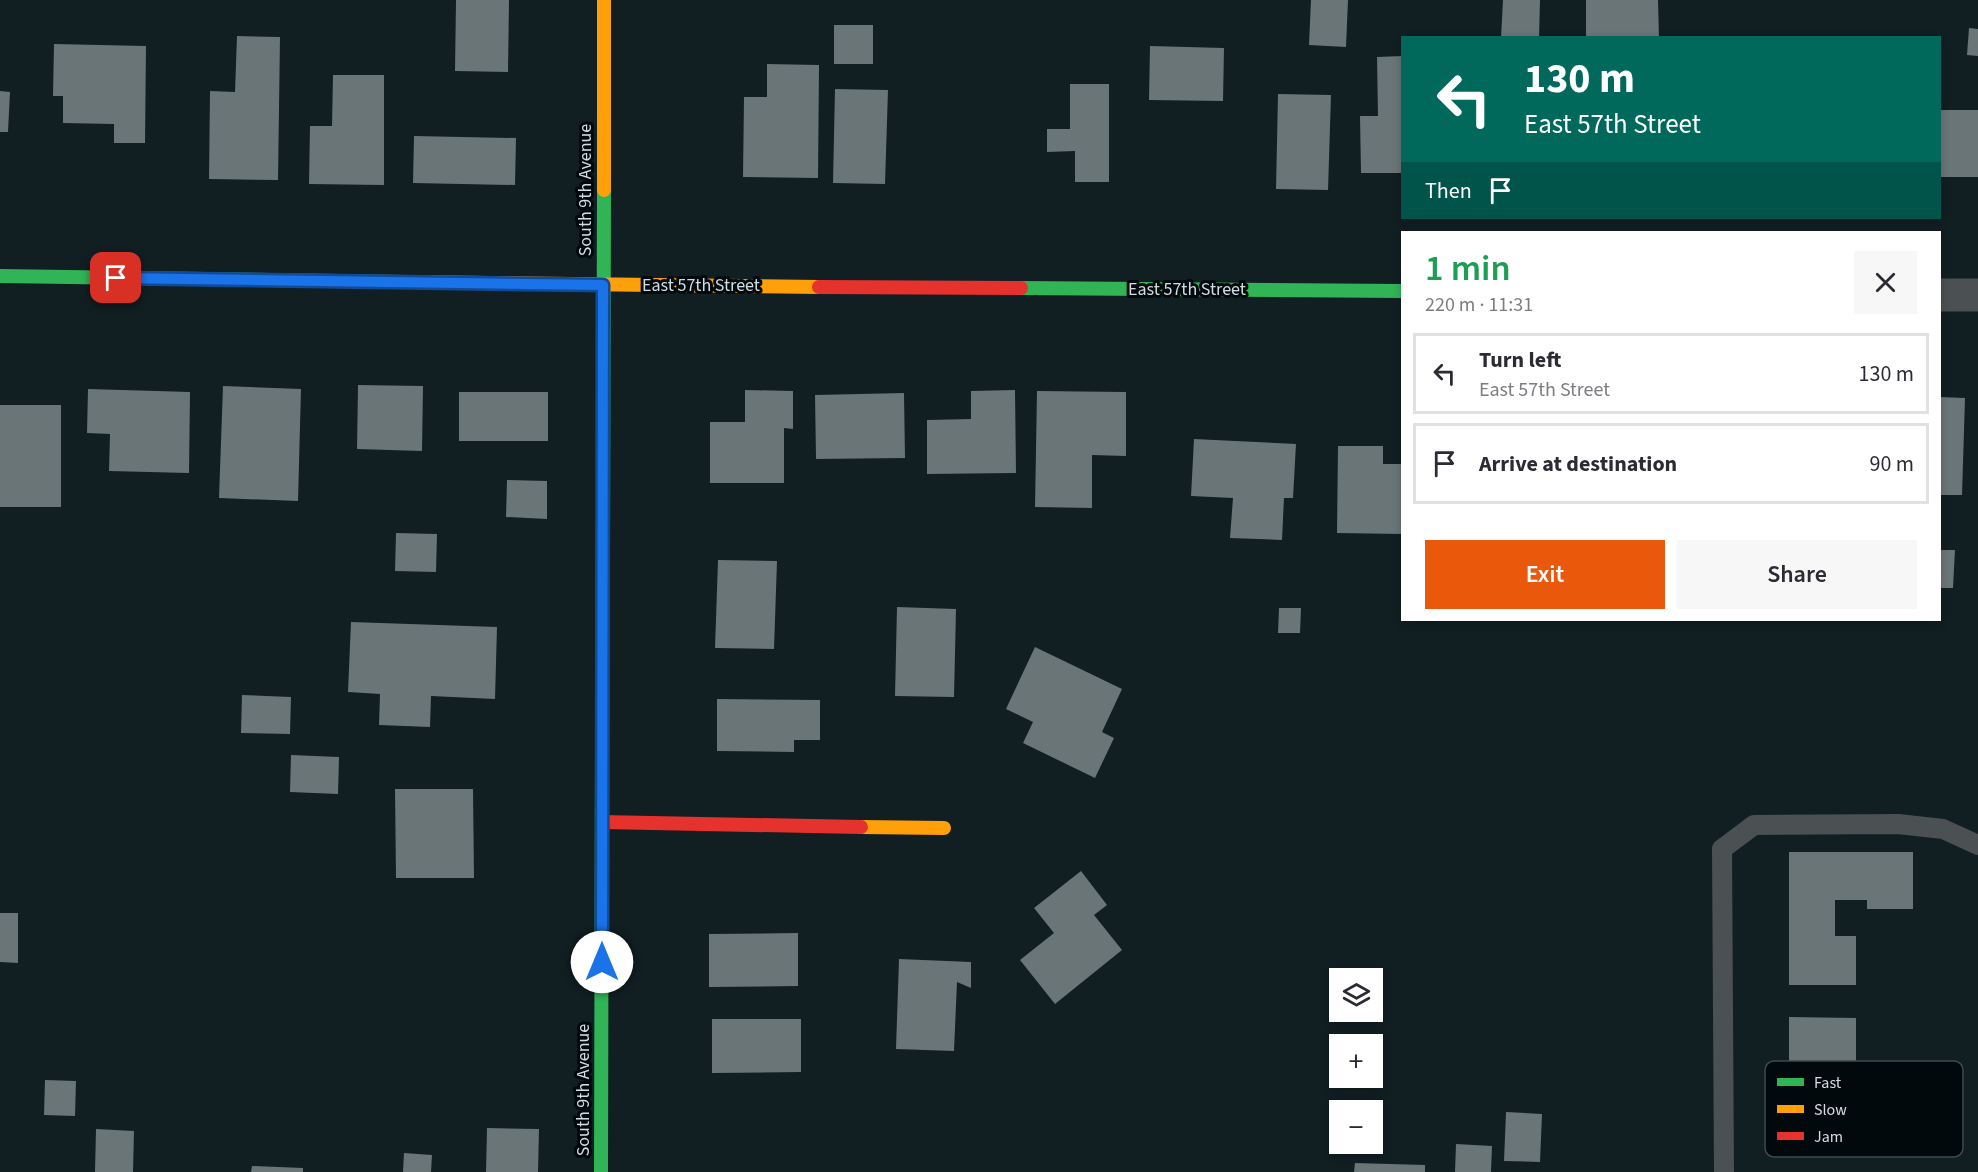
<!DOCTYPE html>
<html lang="en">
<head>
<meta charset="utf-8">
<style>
  body { margin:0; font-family:"Source Sans 3",sans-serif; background:#f7f7f7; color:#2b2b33; height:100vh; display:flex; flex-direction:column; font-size:22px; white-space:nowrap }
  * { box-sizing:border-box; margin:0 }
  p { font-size:20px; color:#7c7c81 }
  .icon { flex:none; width:33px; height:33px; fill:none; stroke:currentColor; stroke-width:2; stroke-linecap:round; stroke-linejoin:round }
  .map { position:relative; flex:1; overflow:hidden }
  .drawer { position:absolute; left:1401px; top:231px; width:540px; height:390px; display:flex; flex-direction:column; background:#fff; border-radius:0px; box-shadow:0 3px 9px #0003 }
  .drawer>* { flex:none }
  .top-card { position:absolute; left:1401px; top:36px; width:540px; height:183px; border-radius:0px; box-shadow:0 3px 9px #0003; background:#00695c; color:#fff; overflow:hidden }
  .buttons { position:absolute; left:1329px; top:968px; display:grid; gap:12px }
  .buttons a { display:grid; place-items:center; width:54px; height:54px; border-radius:0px; background:#fff; box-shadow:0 3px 9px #0003; font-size:30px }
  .pin { position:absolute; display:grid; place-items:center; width:51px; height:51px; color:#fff; margin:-26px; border-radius:12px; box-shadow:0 3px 9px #0006 }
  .me { position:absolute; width:66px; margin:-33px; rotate:0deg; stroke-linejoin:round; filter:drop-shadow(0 0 4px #0008) }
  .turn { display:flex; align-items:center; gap:21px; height:126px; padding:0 24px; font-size:27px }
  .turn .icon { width:78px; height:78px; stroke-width:2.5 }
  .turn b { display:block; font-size:42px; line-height:51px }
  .then { display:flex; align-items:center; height:57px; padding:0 24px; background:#0003; gap:12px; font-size:22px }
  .round { display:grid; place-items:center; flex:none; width:63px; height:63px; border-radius:0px; background:#f7f7f7 }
  .head { display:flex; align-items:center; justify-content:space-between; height:102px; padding:0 24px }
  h1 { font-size:36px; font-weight:600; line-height:45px; color:#1e9e55 }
  .cta { display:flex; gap:12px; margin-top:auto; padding:12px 24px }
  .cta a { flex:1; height:69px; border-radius:0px; background:#ea580c; color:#fff; font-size:24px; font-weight:600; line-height:69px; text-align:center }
  .cta a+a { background:#f7f7f7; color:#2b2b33 }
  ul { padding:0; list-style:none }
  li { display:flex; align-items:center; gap:18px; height:81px; margin:0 12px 9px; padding:0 12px; border:3px solid #e1e1e2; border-radius:0px }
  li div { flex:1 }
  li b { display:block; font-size:22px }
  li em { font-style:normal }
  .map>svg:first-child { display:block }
  .building { fill:#6a7577 }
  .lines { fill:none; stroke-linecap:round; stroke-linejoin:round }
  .lane { stroke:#4b5052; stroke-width:20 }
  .street { stroke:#4b5052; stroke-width:33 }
  .fast { stroke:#30b455; stroke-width:14 }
  .slow { stroke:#ff9f0a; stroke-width:14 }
  .jam { stroke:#e5322d; stroke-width:14 }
  .route-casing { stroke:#114b97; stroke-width:15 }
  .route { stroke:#1a73e8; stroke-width:10 }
  .labels { text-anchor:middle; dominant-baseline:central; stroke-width:6; stroke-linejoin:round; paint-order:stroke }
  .street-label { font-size:18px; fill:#d0dee4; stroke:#02090d }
  .key { fill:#02090d; stroke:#40494e; stroke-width:1.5 }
  .key-label { font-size:16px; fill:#d0dee4 }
</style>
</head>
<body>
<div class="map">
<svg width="1978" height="1172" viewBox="0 0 1978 1172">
  <rect width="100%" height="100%" fill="#111e22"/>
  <g class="building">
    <path d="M 456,0 L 509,0 L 508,72 L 455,71 Z"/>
    <path d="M 1311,0 L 1348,0 L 1346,47 L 1309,45 Z"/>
    <path d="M 1503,0 L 1540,0 L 1539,38 L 1501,38 Z"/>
    <path d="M 1586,0 L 1658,0 L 1659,38 L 1586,38 Z"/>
    <rect x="834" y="25" width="39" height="39"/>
    <path d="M 1969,28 L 1978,29 L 1978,56 L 1967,55 Z"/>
    <path d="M 237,36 L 280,37 L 278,180 L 209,179 L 210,91 L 235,92 Z"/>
    <path d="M 54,44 L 146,46 L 145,143 L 114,143 L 114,124 L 63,123 L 63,96 L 53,96 Z"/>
    <path d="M 1150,46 L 1224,48 L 1223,101 L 1149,100 Z"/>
    <path d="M 1402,56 L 1402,173 L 1361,173 L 1360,116 L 1378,116 L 1377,57 Z"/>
    <path d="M 767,64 L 819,65 L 818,178 L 743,177 L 744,97 L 767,97 Z"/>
    <path d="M 333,75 L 384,75 L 384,185 L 309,184 L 310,126 L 332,126 Z"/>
    <path d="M 1070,84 L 1109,84 L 1109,182 L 1075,182 L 1075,151 L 1047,152 L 1047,129 L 1070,129 Z"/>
    <path d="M 835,89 L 888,90 L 885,184 L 833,183 Z"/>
    <path d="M 0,91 L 10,92 L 8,132 L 0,132 Z"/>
    <path d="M 1278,94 L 1331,95 L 1328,190 L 1276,189 Z"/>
    <rect x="1940" y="110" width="38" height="67"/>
    <path d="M 414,136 L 516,138 L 515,185 L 413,183 Z"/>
    <path d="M 358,385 L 423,386 L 422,451 L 357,449 Z"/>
    <path d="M 223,386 L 301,389 L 298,501 L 219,498 Z"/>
    <path d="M 88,389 L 190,392 L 189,473 L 109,471 L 110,434 L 87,433 Z"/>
    <path d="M 745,390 L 793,391 L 793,429 L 784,428 L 784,483 L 710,483 L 710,422 L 745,422 Z"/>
    <path d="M 1015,390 L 1016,473 L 927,474 L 927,420 L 971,419 L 971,391 Z"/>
    <path d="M 1037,391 L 1126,392 L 1126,456 L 1092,455 L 1092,508 L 1035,507 Z"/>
    <rect x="459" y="392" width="89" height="49"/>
    <path d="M 904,393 L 905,458 L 816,459 L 815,395 Z"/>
    <path d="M 1940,397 L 1965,398 L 1962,495 L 1940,495 Z"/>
    <rect x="0" y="405" width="61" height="102"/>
    <path d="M 1194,439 L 1296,444 L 1293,498 L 1284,498 L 1282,540 L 1230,538 L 1233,498 L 1191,496 Z"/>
    <path d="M 1338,446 L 1383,446 L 1383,464 L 1402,464 L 1402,534 L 1337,533 Z"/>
    <path d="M 507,480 L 547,481 L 547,519 L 506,517 Z"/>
    <path d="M 396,533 L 437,534 L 436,572 L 395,571 Z"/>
    <path d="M 1940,550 L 1955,550 L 1953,588 L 1940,588 Z"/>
    <path d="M 718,560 L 777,561 L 774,649 L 715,648 Z"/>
    <path d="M 897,607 L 956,609 L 954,697 L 895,696 Z"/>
    <path d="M 1279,608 L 1301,608 L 1300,633 L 1278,633 Z"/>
    <path d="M 351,622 L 497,627 L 495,699 L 431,696 L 430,727 L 379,725 L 380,694 L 348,692 Z"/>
    <path d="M 1035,647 L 1122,689 L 1102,732 L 1114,738 L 1095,778 L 1023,743 L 1033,722 L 1006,709 Z"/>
    <path d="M 242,695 L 291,697 L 290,734 L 241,733 Z"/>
    <path d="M 717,699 L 820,700 L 820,740 L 794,740 L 794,752 L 717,751 Z"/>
    <path d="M 291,755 L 339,757 L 338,794 L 290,792 Z"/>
    <path d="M 395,789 L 473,789 L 474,878 L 396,878 Z"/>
    <path d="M 1789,852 L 1913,852 L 1913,909 L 1867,909 L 1867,900 L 1835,900 L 1835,936 L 1856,936 L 1856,985 L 1789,985 Z"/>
    <path d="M 1081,871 L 1107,905 L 1094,915 L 1122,950 L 1055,1004 L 1020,960 L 1054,933 L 1034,908 Z"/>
    <path d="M 0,913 L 18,913 L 18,963 L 0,962 Z"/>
    <path d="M 798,933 L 798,986 L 709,987 L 709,934 Z"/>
    <path d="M 899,959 L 971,962 L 971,988 L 957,982 L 954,1051 L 896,1049 Z"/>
    <path d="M 1789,1017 L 1856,1018 L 1856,1068 L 1835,1068 L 1835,1103 L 1867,1104 L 1867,1094 L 1913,1095 L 1912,1152 L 1789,1152 Z"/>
    <path d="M 712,1019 L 801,1019 L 801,1072 L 712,1073 Z"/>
    <path d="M 45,1080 L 76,1081 L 75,1116 L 44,1115 Z"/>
    <path d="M 1506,1112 L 1542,1114 L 1540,1162 L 1504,1161 Z"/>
    <path d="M 487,1128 L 539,1129 L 538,1172 L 486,1172 Z"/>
    <path d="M 96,1129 L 134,1131 L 133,1172 L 95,1172 Z"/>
    <path d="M 1456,1144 L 1492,1146 L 1491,1172 L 1455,1172 Z"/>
    <path d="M 404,1153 L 432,1155 L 431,1172 L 403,1172 Z"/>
    <path d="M 1355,1163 L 1425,1165 L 1425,1172 L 1354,1172 Z"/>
    <path d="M 252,1166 L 303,1168 L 303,1172 L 251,1172 Z"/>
  </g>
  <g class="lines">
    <path class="lane" d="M 1724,1172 L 1722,849 L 1754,825 L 1898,824 L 1943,829 L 1978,845"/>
    <path class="street" d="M 1940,295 L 1978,295"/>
    <g class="fast">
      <path d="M 0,276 L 408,282"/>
      <path d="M 1021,288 L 1402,291"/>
      <path d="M 603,539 L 604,190"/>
      <path d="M 601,1172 L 602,745"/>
    </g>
    <g class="slow">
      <path d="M 604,190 L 604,0"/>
      <path d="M 408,282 L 819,287"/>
      <path d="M 861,827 L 944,828"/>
    </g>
    <g class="jam">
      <path d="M 819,287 L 1021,288"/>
      <path d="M 602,745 L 603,539"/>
      <path d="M 602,822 L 861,827"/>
    </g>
  </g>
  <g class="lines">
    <defs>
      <path id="route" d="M 116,278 L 603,285 L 602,962"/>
    </defs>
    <use href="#route" class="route-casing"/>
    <use href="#route" class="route"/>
  </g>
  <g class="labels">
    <g class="street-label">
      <text transform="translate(585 190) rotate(-90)">South 9th Avenue</text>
      <text x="701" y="285">East 57th Street</text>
      <text x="1187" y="289">East 57th Street</text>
      <text transform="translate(583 1090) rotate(-90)">South 9th Avenue</text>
    </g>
  </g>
  <rect x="1765" y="1061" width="198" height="96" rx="9" class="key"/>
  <rect x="1777" y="1078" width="27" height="8" fill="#30b455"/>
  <rect x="1777" y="1105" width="27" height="8" fill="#ff9f0a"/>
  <rect x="1777" y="1132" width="27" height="8" fill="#e5322d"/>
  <g class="key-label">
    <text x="1814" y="1088">Fast</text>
    <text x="1814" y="1115">Slow</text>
    <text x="1814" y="1142">Jam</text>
  </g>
</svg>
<div class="buttons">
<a><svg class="icon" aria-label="layers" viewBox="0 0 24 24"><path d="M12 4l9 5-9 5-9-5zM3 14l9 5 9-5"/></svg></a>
<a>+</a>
<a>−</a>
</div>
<div class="pin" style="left:116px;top:278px;background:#d93025"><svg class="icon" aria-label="arrive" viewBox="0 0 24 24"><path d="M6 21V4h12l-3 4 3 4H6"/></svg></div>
<svg class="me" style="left:602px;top:962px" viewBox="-20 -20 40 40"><circle r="19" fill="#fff"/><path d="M0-13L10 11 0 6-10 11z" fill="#1a73e8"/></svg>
<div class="top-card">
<div class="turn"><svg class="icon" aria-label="left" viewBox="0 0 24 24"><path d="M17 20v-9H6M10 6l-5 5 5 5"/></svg><div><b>130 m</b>East 57th Street</div></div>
<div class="then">Then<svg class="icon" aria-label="arrive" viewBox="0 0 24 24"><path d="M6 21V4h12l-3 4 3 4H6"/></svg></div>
</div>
<section class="drawer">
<div class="head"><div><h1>1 min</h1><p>220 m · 11:31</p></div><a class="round"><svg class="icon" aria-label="close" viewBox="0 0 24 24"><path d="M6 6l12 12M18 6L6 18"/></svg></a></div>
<ul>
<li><svg class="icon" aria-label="left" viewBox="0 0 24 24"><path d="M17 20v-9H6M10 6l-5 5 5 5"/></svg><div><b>Turn left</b><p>East 57th Street</p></div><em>130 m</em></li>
<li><svg class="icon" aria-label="arrive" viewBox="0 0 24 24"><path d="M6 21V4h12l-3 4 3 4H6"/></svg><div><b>Arrive at destination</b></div><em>90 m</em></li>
</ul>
<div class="cta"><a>Exit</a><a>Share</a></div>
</section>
</div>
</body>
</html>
